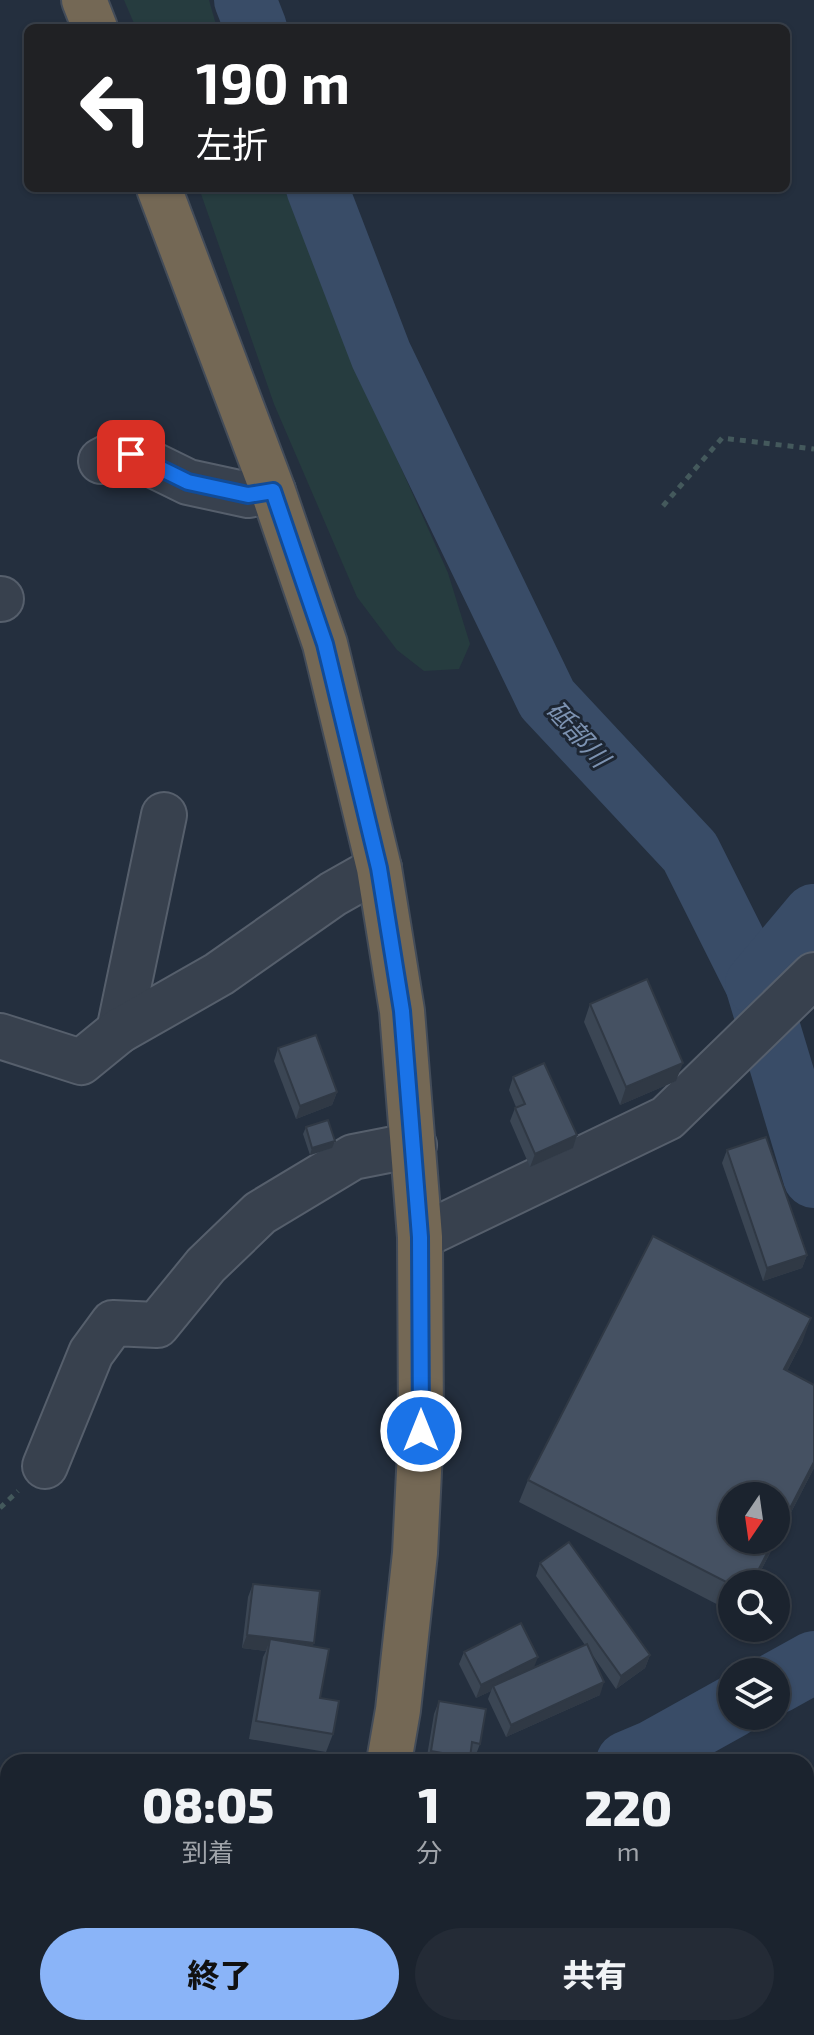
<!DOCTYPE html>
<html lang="ja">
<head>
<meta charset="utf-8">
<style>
  body { margin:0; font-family:"Exo 2","Noto Sans JP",sans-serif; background:#242b36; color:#f1f3f6; height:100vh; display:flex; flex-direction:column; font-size:30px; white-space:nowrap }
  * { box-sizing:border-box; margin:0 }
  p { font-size:26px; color:#a0a4aa }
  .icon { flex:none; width:44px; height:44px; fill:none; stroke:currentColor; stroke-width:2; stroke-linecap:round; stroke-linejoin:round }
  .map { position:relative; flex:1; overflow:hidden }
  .drawer { position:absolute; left:0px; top:1754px; width:814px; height:282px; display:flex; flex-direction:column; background:#1b232e; border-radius:24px 24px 0 0; box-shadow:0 2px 6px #0004,0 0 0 2px #39404a }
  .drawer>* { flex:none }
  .top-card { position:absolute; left:24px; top:24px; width:766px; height:168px; border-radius:12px; box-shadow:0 2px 6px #0004,0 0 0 2px #39404a; background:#202124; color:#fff; overflow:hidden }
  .needle { width:52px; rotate:193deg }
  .controls { position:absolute; left:718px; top:1482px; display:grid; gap:16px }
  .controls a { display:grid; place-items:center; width:72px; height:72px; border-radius:50%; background:#1b232e; box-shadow:0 2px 6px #0004,0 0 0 2px #39404a; font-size:40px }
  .pin { position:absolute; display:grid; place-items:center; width:68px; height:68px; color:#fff; margin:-34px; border-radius:16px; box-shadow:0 4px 12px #0006 }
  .me { position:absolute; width:88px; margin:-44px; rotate:0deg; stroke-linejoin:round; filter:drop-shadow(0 0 6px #0008) }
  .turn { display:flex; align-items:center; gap:28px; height:168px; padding:0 40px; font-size:36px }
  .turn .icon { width:104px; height:104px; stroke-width:2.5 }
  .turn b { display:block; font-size:56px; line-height:68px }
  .eta { display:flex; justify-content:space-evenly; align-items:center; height:136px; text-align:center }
  .eta b { font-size:48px; font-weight:800; line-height:56px }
  .primary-button { display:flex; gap:16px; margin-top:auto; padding:16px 40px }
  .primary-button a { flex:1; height:92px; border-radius:48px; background:#8ab4f8; color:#111; font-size:32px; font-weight:800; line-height:92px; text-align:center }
  .primary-button a+a { background:#242b36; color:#f1f3f6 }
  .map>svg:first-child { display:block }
  .green { fill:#263c3f }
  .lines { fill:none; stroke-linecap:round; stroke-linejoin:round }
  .river { stroke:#394c67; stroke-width:62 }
  .minor-casing { stroke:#565f6c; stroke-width:48 }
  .highway-casing { stroke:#434c59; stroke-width:48 }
  .path { stroke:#44595c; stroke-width:5; stroke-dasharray:6 6; stroke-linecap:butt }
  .minor { stroke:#38414e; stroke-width:44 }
  .highway { stroke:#746855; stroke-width:44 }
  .wall { fill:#3b4654 }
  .shaded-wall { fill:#303945 }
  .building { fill:#455162; stroke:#303945; stroke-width:2 }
  .route-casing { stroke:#114b97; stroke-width:20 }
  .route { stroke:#1a73e8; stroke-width:14 }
  .labels { text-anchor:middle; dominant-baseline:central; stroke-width:6; stroke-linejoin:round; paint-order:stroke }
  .water-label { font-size:26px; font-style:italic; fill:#7c92b1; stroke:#1d2633 }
</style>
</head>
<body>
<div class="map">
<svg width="814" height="2035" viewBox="0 0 814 2035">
  <rect width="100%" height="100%" fill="#242f3e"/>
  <g class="green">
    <path d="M 124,0 L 209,0 L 217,28 L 136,28 Z"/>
    <path d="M 199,188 L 284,188 L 376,412 L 448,573 L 470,644 L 459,669 L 424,671 L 397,650 L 357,597 L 274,404 Z"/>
  </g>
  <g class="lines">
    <g class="river">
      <path d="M 245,0 L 256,28"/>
      <path d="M 317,188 L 381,355 L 547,699 L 690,852 L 756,984 L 814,1177"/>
      <path d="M 756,984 L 814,915"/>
      <path d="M 776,1683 L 814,1662"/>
      <path d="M 627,1762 L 653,1751 L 732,1707"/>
      <path d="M 23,2035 L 30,2028"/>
    </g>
    <defs>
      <g id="minor">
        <path d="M 101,461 L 118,452 L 131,454 L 188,482 L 248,495 L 273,491"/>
        <path d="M 0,599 L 1,599"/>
        <path d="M 119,1031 L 164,815"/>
        <path d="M 0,1036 L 81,1062 L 119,1031 L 219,974 L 333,894 L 379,868"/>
        <path d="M 420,1237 L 667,1118 L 814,975"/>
        <path d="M 45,1466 L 91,1353 L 113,1323 L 157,1325 L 206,1265 L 260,1213 L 353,1157 L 414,1145"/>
      </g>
      <g id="highway">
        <path d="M 84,0 L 95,28"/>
        <path d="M 159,188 L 273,491 L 325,644 L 379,868 L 402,1011 L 420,1237 L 421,1431 L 415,1553 L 398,1710 L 389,1762"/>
        <path d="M 341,2035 L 341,2028"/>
      </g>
    </defs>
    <use href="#minor" class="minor-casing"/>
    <use href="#highway" class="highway-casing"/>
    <g class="path">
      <path d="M 663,506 L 722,438 L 814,449"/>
      <path d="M 0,1508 L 18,1491"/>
    </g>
    <use href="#minor" class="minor"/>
    <use href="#highway" class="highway"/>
  </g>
  <g class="wall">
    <path d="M 590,1004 L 676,1081 L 620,1105 L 584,1022 Z"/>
    <path d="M 278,1048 L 337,1092 L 332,1105 L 296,1119 L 274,1061 Z"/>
    <path d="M 513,1077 L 577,1135 L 573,1148 L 530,1167 L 510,1121 L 515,1108 L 516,1107 L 509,1090 Z"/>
    <path d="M 306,1127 L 332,1148 L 310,1155 L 303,1134 Z"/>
    <path d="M 727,1150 L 807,1255 L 802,1268 L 763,1281 L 722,1163 Z"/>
    <path d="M 803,1340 L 787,1371 L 814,1385 L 814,1468 L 754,1584 L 732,1584 L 732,1612 L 519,1502 L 528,1480 Z"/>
    <path d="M 540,1563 L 650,1655 L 645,1668 L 616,1689 L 591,1653 L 600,1695 L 506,1737 L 488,1699 L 491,1691 L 476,1698 L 459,1664 L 464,1652 L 534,1667 L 585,1645 L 536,1576 Z"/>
    <path d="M 253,1584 L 313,1646 L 320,1698 L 333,1734 L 326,1752 L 249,1739 L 263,1657 L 266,1651 L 242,1648 L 248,1597 Z"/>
    <path d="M 439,1701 L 480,1744 L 475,1757 L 470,1756 L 468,1762 L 426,1762 L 434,1714 Z"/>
  </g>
  <g class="shaded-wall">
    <path d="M 683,1063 L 676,1081 L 620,1105 L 626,1087 Z"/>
    <path d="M 337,1092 L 332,1105 L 296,1119 L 300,1106 Z"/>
    <path d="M 577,1135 L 573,1148 L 530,1167 L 535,1154 Z"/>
    <path d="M 335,1141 L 332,1148 L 310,1155 L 312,1148 Z"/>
    <path d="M 807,1255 L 802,1268 L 763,1281 L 767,1268 Z"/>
    <path d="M 811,1318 L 803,1340 L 776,1392 L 784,1369 Z"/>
    <path d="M 814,1462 L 814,1468 L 754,1584 L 751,1584 L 774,1540 L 776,1540 L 776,1535 Z"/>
    <path d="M 247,1635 L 314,1643 L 309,1656 L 270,1639 L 266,1651 L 242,1648 Z"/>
    <path d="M 650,1655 L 645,1668 L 616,1689 L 621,1676 Z"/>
    <path d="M 538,1657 L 533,1670 L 493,1686 L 491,1691 L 476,1698 L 481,1685 Z"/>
    <path d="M 604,1682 L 600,1695 L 506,1737 L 511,1725 Z"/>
  </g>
  <g class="building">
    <path d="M 647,979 L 683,1063 L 626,1087 L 590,1004 Z"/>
    <path d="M 316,1035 L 337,1092 L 300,1106 L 278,1048 Z"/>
    <path d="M 544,1063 L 577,1135 L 535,1154 L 515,1108 L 525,1104 L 513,1077 Z"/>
    <path d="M 328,1120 L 335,1141 L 312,1148 L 306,1127 Z"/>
    <path d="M 766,1137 L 807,1255 L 767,1268 L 727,1150 Z"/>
    <path d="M 653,1236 L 811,1318 L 784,1369 L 814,1385 L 814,1462 L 776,1535 L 776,1496 L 732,1496 L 732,1540 L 774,1540 L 751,1584 L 732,1585 L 528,1480 Z"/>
    <path d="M 569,1542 L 650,1655 L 621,1676 L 540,1563 Z"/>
    <path d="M 253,1584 L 320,1591 L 314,1643 L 247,1635 Z"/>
    <path d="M 521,1623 L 538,1657 L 481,1685 L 464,1652 Z"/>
    <path d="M 270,1639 L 329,1649 L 320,1698 L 339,1701 L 333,1734 L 256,1721 Z"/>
    <path d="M 587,1644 L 604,1682 L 511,1725 L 493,1686 Z"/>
    <path d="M 439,1701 L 486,1709 L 480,1744 L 472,1742 L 470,1758 L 431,1751 Z"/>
  </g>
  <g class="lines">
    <defs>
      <path id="route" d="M 131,454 L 188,482 L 248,495 L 273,491 L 325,644 L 379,868 L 402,1011 L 420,1237 L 421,1431"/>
    </defs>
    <use href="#route" class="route-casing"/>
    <use href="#route" class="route"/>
  </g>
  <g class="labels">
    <g class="water-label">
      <text transform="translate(579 733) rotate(48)">砥部川</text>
    </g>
  </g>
</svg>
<div class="controls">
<a><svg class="needle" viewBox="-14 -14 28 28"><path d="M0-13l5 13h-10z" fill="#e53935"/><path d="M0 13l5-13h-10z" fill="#a0a4aa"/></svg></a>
<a><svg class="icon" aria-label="search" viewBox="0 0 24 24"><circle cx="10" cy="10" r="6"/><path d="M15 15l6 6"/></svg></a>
<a><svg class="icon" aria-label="layers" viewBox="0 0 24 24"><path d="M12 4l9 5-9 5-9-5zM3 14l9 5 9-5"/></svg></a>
</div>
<div class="pin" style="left:131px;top:454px;background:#d93025"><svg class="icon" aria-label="arrive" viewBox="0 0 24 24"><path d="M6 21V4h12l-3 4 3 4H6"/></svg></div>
<svg class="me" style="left:421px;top:1431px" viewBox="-20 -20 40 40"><circle r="17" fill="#1a73e8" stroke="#fff" stroke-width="3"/><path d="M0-11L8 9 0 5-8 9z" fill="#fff"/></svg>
<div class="top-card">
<div class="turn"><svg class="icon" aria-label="left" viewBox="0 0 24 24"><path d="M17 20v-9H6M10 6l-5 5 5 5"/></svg><div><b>190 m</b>左折</div></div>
</div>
<section class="drawer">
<div class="eta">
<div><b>08:05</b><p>到着</p></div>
<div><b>1</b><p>分</p></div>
<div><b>220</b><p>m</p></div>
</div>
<div class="primary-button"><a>終了</a><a>共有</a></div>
</section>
</div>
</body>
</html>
